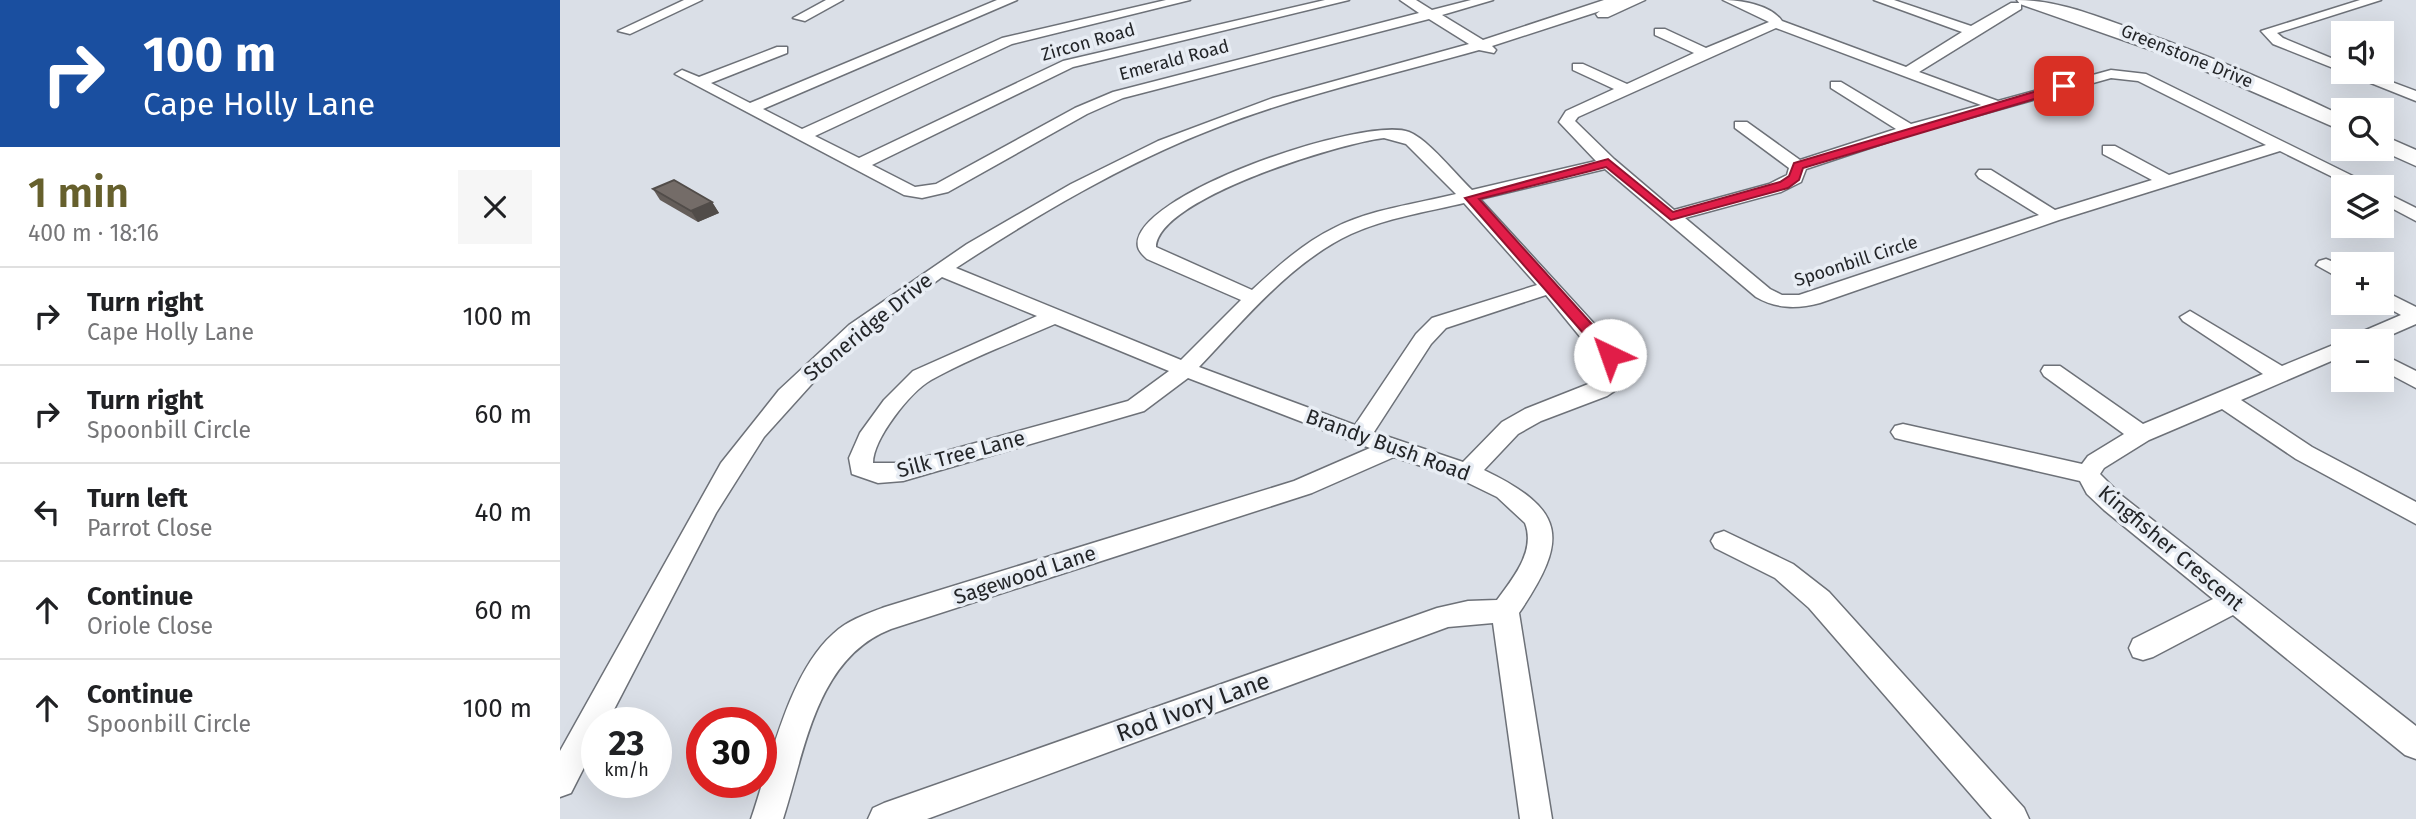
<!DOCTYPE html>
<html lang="en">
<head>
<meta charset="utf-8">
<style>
  body { margin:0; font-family:"Fira Sans",sans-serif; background:#f6f6f6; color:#202124; height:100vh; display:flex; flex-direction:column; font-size:26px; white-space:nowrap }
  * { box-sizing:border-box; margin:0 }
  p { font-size:23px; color:#757577 }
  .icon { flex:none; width:38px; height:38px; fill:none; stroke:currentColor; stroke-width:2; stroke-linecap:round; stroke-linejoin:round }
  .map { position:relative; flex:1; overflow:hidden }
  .panel { display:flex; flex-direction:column; background:#fff; width:560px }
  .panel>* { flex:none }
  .top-card { background:#1a4fa0; color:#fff; overflow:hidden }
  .tools { position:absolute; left:1771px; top:21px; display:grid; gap:14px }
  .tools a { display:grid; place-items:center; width:63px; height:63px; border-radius:0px; background:#fff; box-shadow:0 7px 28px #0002; font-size:35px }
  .speed { position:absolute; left:21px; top:707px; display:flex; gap:14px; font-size:35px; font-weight:700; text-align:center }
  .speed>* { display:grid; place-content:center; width:91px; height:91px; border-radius:50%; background:#fff; box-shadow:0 7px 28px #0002; line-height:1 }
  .speed small { font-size:18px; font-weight:400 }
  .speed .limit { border:10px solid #d22; background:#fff; color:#111 }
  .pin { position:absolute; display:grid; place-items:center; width:60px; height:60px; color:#fff; margin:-30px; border-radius:14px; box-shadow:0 4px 10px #0006 }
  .me { position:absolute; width:77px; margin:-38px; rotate:318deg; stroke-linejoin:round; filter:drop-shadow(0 0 5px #0008) }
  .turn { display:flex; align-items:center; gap:24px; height:147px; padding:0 28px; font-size:32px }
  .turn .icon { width:91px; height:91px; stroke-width:2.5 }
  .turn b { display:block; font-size:49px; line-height:60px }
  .round { display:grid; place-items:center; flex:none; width:74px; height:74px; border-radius:0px; background:#f6f6f6 }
  .head { display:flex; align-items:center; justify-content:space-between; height:119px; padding:0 28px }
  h1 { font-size:42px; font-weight:600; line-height:52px; color:#66602d }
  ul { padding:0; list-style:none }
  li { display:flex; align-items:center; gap:21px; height:98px; padding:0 28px; border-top:2px solid #e0e0e0 }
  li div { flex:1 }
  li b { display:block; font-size:26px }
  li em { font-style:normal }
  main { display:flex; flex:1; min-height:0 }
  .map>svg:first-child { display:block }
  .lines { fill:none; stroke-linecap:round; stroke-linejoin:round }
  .street-casing { stroke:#6d7178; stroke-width:3 }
  .secondary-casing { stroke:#6d7178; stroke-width:3 }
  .street { fill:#fff; fill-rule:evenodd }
  .secondary { fill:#fff; fill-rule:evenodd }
  .wall { fill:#645d59 }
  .shaded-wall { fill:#514c49 }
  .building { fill:#746c68; stroke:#514c49; stroke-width:2 }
  .route { fill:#e11d48; stroke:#92132f; stroke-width:2 }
  .labels { text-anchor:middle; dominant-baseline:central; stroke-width:7; stroke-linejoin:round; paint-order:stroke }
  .far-street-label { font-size:18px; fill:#232528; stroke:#e8edf4 }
  .street-label { font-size:21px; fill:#232528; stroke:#e8edf4 }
  .near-street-label { font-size:24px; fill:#232528; stroke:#e8edf4 }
</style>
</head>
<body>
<main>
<section class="panel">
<div class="top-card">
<div class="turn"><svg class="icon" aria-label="right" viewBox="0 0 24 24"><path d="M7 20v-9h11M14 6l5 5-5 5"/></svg><div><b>100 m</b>Cape Holly Lane</div></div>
</div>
<div class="head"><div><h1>1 min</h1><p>400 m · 18:16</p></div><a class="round"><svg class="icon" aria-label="close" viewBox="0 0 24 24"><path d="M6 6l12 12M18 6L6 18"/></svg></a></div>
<ul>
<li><svg class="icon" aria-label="right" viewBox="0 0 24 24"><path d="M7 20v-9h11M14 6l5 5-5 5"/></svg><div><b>Turn right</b><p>Cape Holly Lane</p></div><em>100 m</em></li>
<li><svg class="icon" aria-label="right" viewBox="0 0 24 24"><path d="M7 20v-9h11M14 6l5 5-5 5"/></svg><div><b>Turn right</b><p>Spoonbill Circle</p></div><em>60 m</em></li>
<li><svg class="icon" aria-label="left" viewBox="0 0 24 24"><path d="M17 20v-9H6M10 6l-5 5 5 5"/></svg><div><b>Turn left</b><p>Parrot Close</p></div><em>40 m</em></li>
<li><svg class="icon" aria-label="ahead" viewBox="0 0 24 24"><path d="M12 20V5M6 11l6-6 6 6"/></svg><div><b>Continue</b><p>Oriole Close</p></div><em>60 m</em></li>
<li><svg class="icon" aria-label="ahead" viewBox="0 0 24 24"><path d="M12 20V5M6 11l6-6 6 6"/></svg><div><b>Continue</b><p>Spoonbill Circle</p></div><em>100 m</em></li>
</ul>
</section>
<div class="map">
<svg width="1856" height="819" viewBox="0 0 1856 819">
  <rect width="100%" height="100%" fill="#dadfe7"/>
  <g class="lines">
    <defs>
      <g id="street">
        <path d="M 124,0 L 142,0 L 70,34 L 58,31 Z"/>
        <path d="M 266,0 L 283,0 L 245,21 L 233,18 Z"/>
        <path d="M 437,0 L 457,0 L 203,109 L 242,129 L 442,38 L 606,0 L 630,0 L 452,44 L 255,136 L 299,158 L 503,61 L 765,0 L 789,0 L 513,67 L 312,165 L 355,187 L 376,184 L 515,108 L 553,92 L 859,13 L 840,0 L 856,0 L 872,10 L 911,0 L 933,0 L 882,15 L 923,40 L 1044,0 L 1085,0 L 1048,17 L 1038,17 L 1036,14 L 1040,11 L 932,46 L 936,50 L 934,53 L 919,50 C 830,75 739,95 653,129 C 563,164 477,215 396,268 L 621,360 L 681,300 L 587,259 C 584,256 579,252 578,247 C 567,196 805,115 849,132 C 869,140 896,175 912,190 L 1036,161 L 999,122 L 1006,111 L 1054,89 L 1013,70 L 1013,64 L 1023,64 L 1067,84 L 1134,53 L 1095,35 L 1095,29 L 1105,29 L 1146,48 L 1209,22 L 1163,0 C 1181,0 1211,5 1222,21 L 1346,67 L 1402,32 L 1314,0 L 1334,0 L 1411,26 L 1451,3 L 1461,3 L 1461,9 L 1359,72 L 1438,101 L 1551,70 L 1586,74 L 1815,187 L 1793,187 L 1720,151 L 1499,220 L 1260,303 C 1237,309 1217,309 1196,297 L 1045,169 L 920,199 L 1050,341 L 1066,366 L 1059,388 L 1047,396 L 981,421 L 958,434 L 924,470 C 1007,510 1009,539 959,613 L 992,819 L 960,819 L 933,623 L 888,627 L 367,819 L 308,819 L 313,808 L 324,803 L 877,608 L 908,601 L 937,600 C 953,578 976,551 965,523 L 937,497 L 898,478 L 834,457 L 752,493 L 331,629 C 256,658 245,751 223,819 L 191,819 C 210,764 228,674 273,634 C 288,620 306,614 325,607 L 734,481 L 810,448 L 628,378 L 584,411 L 343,481 L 318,483 L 292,474 L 289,458 L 300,433 L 324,400 L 353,371 L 477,316 L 382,277 L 304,335 L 268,366 L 204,437 L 156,513 L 47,723 L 37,723 L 37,742 L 11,793 L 0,797 L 0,751 L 161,463 L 219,390 L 289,325 L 407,244 L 511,184 L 598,141 L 713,98 L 909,44 L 869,19 L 563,98 L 527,114 L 388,192 L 362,198 L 344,195 L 115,74 L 122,70 L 139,77 L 217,47 L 227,47 L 227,53 L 151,83 L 190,103 ZM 1216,28 L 1421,105 L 1351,124 L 1281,82 L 1271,82 L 1271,88 L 1336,129 L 1240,160 L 1187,122 L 1175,122 L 1175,128 L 1229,168 L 1227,175 L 1209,184 L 1114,210 L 1054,159 L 1015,121 L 1018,117 ZM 1551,78 L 1578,81 L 1706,145 L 1609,175 L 1555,146 L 1543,146 L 1543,154 L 1592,180 L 1495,210 L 1431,170 L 1419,170 L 1416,174 L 1419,178 L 1479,215 L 1239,295 L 1222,295 L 1210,289 L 1125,218 L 1221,192 L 1241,182 L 1246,169 L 1355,133 ZM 824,138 L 846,144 L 896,194 C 856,204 811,209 774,228 C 743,243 717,267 692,290 L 596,247 C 598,198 781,143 824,138 ZM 904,203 L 977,285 L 872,318 L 856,334 L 795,425 L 639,367 C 684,320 731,262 791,234 C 826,218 866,212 904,203 ZM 986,295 L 1044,366 L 1041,379 L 965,409 L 942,422 L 903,462 L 814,432 L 871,344 L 886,328 ZM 495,324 L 609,371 L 568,401 L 343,463 L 313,463 C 313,439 350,392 371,380 C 410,358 454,342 495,324 Z"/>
        <path d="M 1800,0 L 1821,0 L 1717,33 L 1723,38 L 1783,63 L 1783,72 L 1805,72 L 1856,91 L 1856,101 L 1713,44 L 1701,31 Z"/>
        <path d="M 1822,191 L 1856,208 L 1856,221 L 1822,203 Z"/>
        <path d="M 1766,259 L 1783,266 L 1783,280 L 1756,265 L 1759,261 Z"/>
        <path d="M 1822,290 L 1856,307 L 1856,324 L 1817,341 L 1789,341 L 1792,336 L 1841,315 L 1819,303 Z"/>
        <path d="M 1630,311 L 1722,366 L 1783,341 L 1783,356 L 1681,400 L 1752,447 L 1856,502 L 1856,524 L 1736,459 L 1662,409 L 1589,440 L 1544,468 L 1540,474 L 1562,496 L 1856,726 L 1856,759 L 1845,755 L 1673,615 L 1593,657 L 1583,660 L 1573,657 L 1569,648 L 1573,639 L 1653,599 L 1544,510 L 1527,494 L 1520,481 L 1343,440 L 1335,438 L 1331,432 L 1335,426 L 1343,424 L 1522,464 L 1528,456 L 1564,434 L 1484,376 L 1481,371 L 1484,366 L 1500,366 L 1583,424 L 1703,374 L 1623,321 L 1620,317 Z"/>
        <path d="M 1822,354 L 1856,371 L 1856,388 L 1822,370 Z"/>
        <path d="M 1164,531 L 1233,564 L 1269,592 L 1464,808 L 1469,819 L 1432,819 L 1249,608 L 1215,578 L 1155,548 L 1151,541 L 1155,534 Z"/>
      </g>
      <g id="secondary">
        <path d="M 1457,0 C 1497,0 1533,15 1570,28 C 1643,53 1714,83 1783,116 L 1783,131 L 1620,60 L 1460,4 Z"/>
        <path d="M 1822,135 L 1856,150 L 1856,166 L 1818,149 L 1822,149 Z"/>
      </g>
    </defs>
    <use href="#street" class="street-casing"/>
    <use href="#secondary" class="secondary-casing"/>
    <use href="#street" class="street"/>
    <use href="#secondary" class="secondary"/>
  </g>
  <path class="wall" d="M 93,189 L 152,202 L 159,213 L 138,222 L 100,200 Z"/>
  <path class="shaded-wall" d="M 152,202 L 159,213 L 138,222 L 131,211 Z"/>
  <path class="building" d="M 114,180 L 152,202 L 131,211 L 93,189 Z"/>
  <path class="route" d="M 1504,83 L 1510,86 L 1508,89 L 1243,168 L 1239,180 L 1228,188 L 1111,220 L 1046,167 L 919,199 L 1056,351 L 1056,358 L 1045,358 L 905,198 L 1048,159 L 1113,212 L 1220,182 L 1229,176 L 1234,163 Z"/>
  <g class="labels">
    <g class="far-street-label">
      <text transform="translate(528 42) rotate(-16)">Zircon Road</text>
      <text transform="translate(1627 56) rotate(22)">Greenstone Drive</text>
      <text transform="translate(614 60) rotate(-15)">Emerald Road</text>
      <text transform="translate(1296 261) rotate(-18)">Spoonbill Circle</text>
    </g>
    <g class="street-label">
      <text transform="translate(308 327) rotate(-39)">Stoneridge Drive</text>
      <text transform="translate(828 445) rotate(20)">Brandy Bush Road</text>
      <text transform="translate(401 454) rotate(-15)">Silk Tree Lane</text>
      <text transform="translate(1611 548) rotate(40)">Kingfisher Crescent</text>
      <text transform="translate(465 575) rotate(-18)">Sagewood Lane</text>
    </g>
    <g class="near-street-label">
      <text transform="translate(633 707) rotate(-20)">Rod Ivory Lane</text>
    </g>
  </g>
</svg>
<div class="tools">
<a><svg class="icon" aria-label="sound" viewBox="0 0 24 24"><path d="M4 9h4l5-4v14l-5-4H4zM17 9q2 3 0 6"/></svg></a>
<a><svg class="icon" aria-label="search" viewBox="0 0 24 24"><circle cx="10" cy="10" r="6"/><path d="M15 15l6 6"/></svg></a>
<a><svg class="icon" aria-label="layers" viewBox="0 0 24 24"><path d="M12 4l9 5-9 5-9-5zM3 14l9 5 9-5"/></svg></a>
<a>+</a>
<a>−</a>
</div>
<div class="speed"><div>23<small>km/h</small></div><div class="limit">30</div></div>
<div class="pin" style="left:1504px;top:86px;background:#d93025"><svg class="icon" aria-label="arrive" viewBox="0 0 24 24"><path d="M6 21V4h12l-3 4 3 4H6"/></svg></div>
<svg class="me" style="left:1050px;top:355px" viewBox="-20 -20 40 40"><circle r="19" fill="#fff"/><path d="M0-13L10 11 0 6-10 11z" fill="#e11d48"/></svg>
</div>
</main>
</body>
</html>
